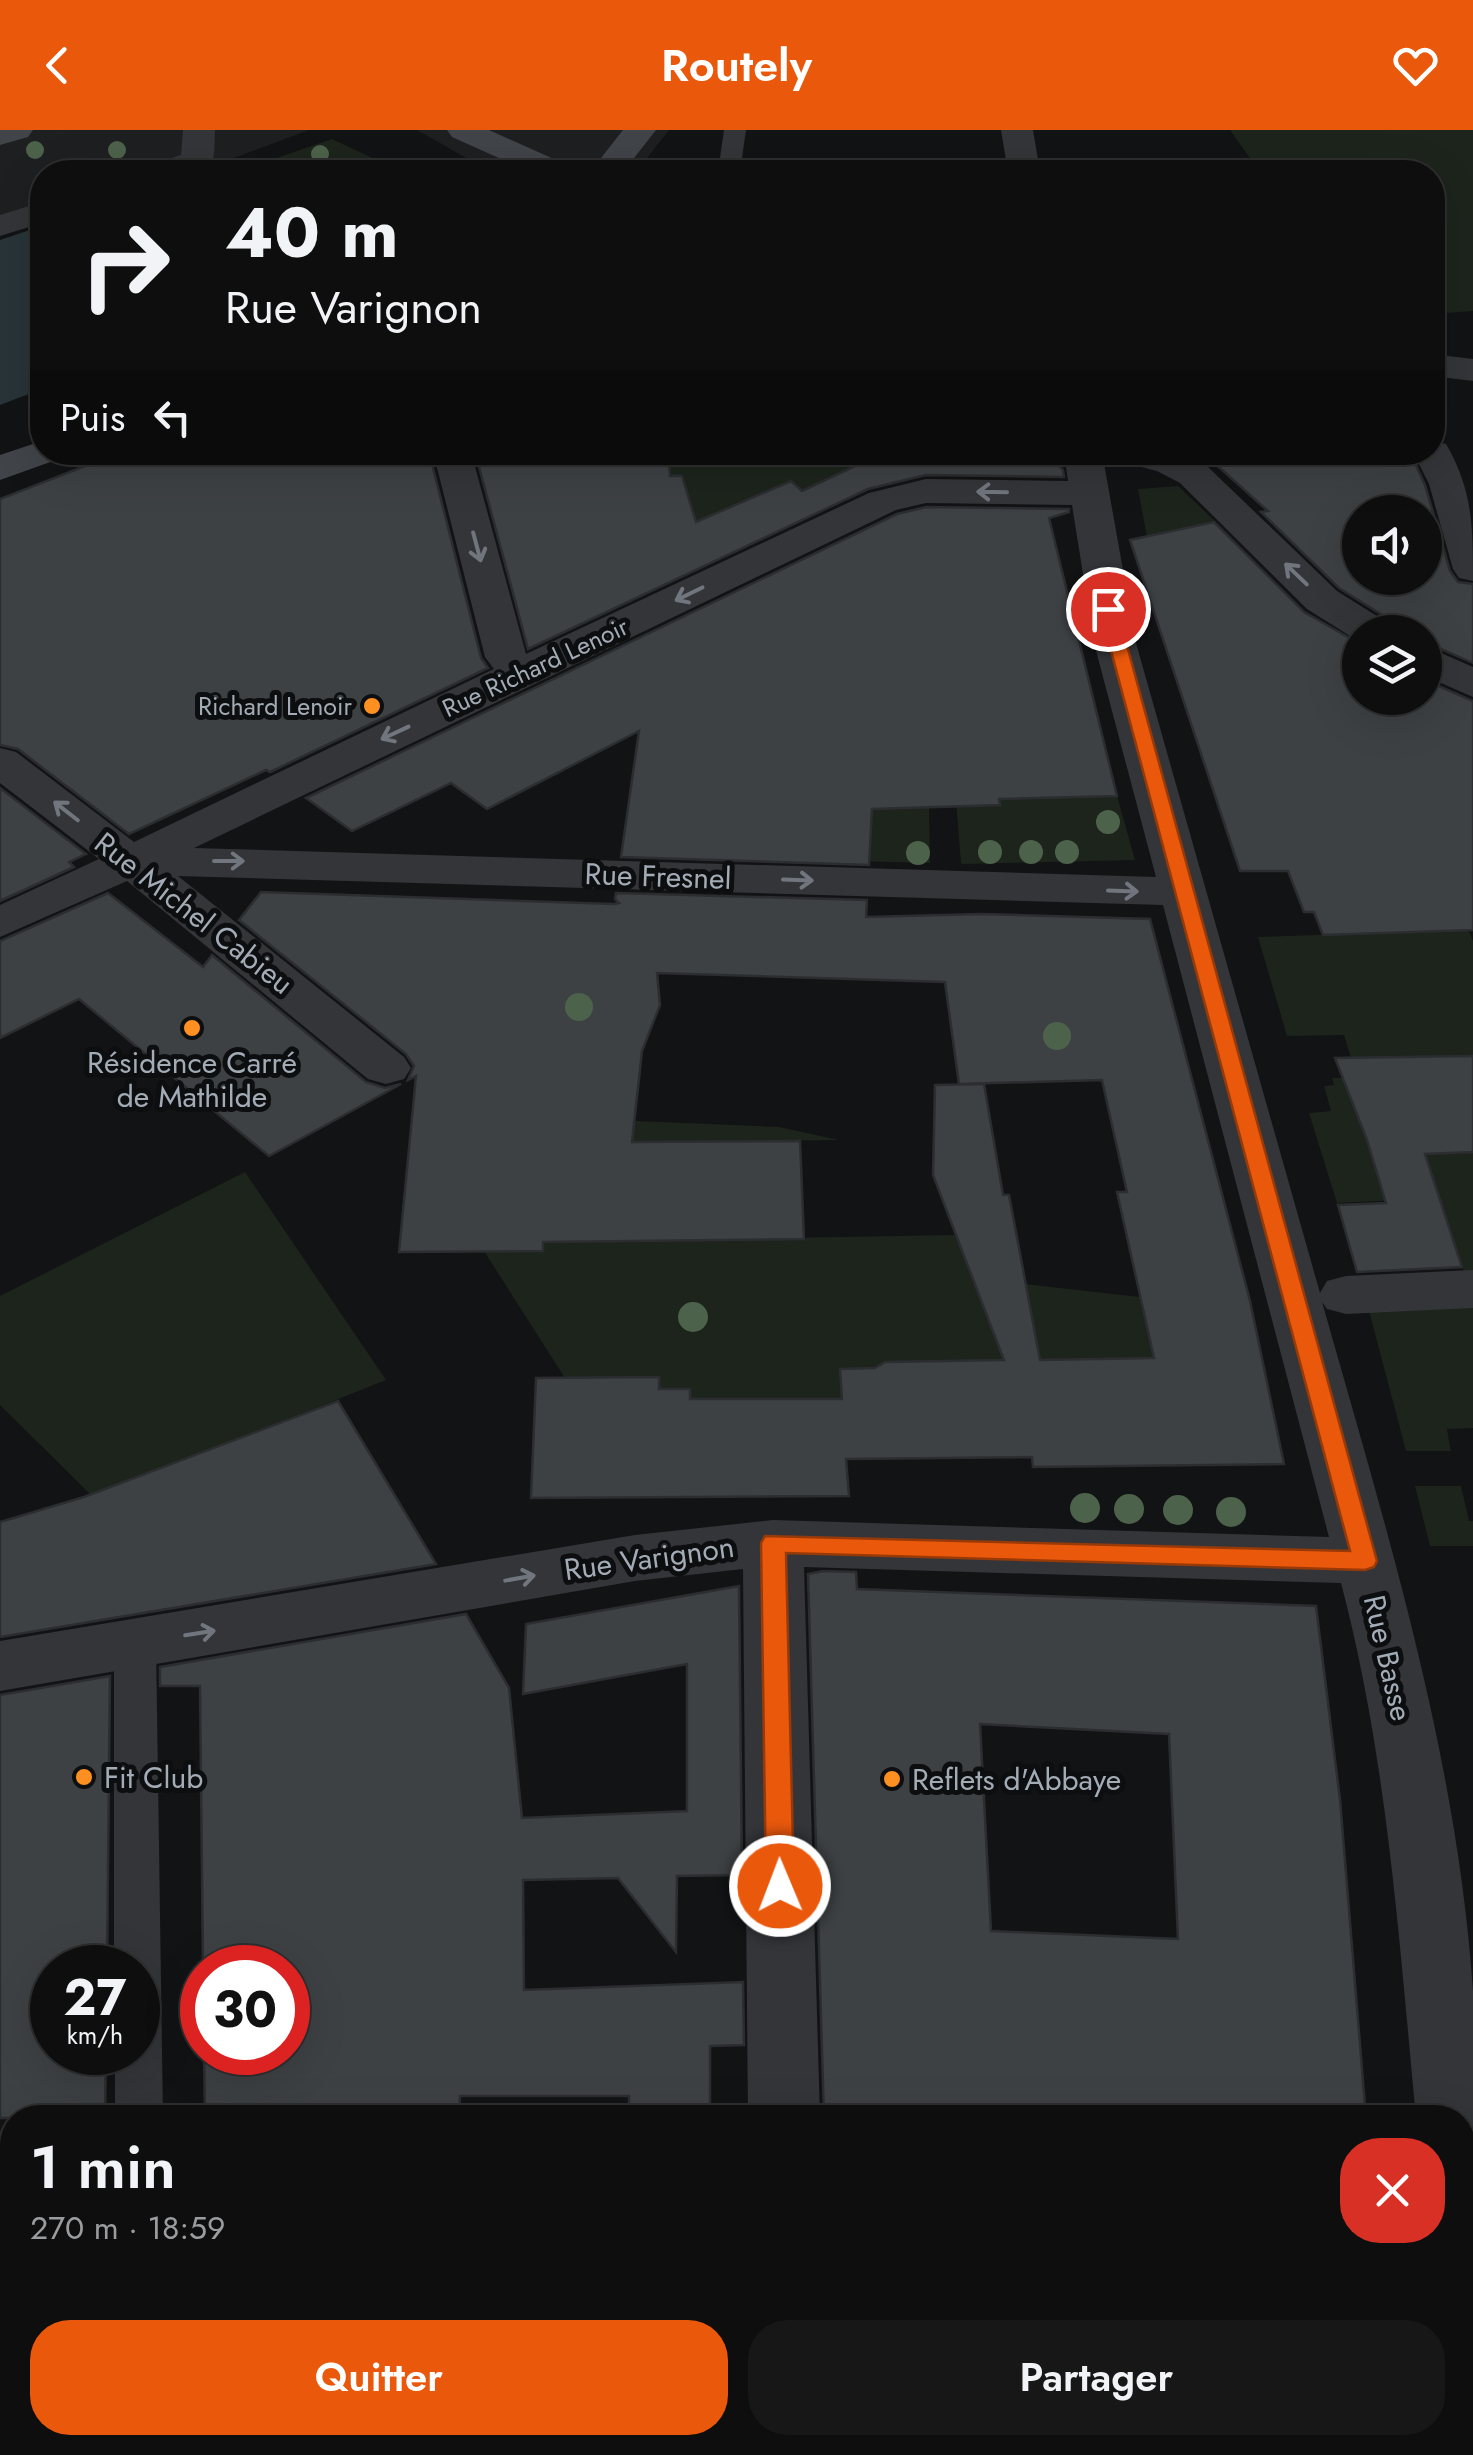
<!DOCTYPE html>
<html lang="fr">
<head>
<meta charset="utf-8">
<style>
  body { margin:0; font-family:Jost,sans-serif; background:#171718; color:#f1f3f6; height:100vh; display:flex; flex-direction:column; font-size:38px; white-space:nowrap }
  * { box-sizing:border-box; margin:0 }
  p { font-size:32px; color:#9b9c9e }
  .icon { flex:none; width:55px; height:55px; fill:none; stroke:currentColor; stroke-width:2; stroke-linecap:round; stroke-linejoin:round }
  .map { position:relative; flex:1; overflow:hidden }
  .sheet { position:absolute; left:0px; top:1975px; width:1475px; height:350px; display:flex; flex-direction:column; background:#0e0e0f; border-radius:40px 40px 0 0; box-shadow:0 10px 40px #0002,0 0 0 2px #2e2e2f }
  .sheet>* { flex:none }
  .banner { position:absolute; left:30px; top:30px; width:1415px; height:305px; border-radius:40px; box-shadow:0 10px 40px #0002,0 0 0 2px #2e2e2f; background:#0e0e0f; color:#f1f3f6; overflow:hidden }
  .tools { position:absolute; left:1342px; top:365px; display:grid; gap:20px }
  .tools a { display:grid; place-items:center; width:100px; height:100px; border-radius:50%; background:#0e0e0f; box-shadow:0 10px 40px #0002,0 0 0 2px #2e2e2f; font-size:50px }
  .speed { position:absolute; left:30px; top:1815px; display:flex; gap:20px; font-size:50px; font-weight:700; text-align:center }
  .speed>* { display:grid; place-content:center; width:130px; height:130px; border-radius:50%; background:#0e0e0f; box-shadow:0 10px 40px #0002,0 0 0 2px #2e2e2f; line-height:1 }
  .speed small { font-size:25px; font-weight:400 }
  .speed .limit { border:15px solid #d22; background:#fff; color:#111 }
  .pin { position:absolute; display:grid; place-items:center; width:85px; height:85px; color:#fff; margin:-42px; border:5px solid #fff; border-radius:50%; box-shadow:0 2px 10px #0007 }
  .me { position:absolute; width:110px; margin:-55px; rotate:359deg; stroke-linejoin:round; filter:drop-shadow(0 0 8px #0008) }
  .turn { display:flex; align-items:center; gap:35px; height:210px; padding:0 30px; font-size:45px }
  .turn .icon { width:130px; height:130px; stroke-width:2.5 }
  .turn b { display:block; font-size:70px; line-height:85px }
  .then { display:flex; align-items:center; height:95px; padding:0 30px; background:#0003; gap:20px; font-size:38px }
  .round { display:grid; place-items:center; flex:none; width:105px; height:105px; border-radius:40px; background:#171718 }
  .overview { display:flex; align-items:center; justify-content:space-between; height:170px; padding:0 30px }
  h1 { font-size:60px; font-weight:600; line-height:75px }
  .cta { display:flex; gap:20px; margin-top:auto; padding:20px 30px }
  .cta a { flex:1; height:115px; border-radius:40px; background:#ea580c; color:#fff; font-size:40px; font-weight:600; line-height:115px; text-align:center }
  .cta a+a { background:#171718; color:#f1f3f6 }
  header { display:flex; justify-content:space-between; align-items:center; height:130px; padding:0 30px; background:#ea580c; color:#fff; font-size:45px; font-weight:600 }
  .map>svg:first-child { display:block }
  .built { fill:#1e1f21 }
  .green { fill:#1c241c }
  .water { fill:#283438 }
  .building { fill:#3e4144; stroke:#2c2d30; stroke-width:2.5; fill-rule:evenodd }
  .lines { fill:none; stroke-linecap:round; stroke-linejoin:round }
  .lane { fill:#333539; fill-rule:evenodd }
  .street { fill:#333539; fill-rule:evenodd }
  .secondary { fill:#414449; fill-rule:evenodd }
  .tree { fill:#4d624b }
  .oneway { stroke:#71767e }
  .route { fill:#ea580c; stroke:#983908; stroke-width:2.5 }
  .poi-dot { fill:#fd9021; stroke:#0d0e0f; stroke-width:4 }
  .labels { text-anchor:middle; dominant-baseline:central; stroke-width:10; stroke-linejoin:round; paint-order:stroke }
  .far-street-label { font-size:25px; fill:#a3acb6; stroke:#0d0e0f }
  .far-poi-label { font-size:25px; fill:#a3acb6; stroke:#0d0e0f; text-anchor:end }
  .street-label { font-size:30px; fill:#a3acb6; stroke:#0d0e0f }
  .poi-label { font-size:30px; fill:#a3acb6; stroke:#0d0e0f; text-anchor:start }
</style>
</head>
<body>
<header><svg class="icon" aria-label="back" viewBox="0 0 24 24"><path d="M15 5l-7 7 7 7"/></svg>Routely<svg class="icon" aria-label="heart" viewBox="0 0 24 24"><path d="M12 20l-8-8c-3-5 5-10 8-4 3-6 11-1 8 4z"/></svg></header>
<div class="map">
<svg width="1473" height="2325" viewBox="0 0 1473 2325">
  <rect width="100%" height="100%" fill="#121314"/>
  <g class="built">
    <path d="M 0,0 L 309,0 L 220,33 L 176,28 L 131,42 L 42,42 L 42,72 L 0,86 Z"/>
    <path d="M 417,0 L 669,0 L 636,42 L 491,42 Z"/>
  </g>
  <g class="green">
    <path d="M 1230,0 L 1473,0 L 1473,181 L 1433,184 L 1432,42 L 1260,42 Z"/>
    <path d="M 332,9 L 402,42 L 260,42 L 250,37 Z"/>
    <path d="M 895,322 L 895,328 L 867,328 L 869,340 L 802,361 L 790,351 L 696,394 L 682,346 L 670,346 L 668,323 Z"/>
    <path d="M 1178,356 L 1216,392 L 1147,407 L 1138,359 Z"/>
    <path d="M 1425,567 L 1448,753 L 1473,811 L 1473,925 L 1458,926 L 1364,1001 L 1370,1019 L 1380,1026 L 1463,1023 L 1473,1010 L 1473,1146 L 1466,1146 L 1452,1106 L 1444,1106 L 1439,1068 L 1337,1073 L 1309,983 L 1331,981 L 1324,956 L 1334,955 L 1332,948 L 1370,948 L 1364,928 L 1351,928 L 1344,905 L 1287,906 L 1258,807 L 1385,803 L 1384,568 Z"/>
    <path d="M 1117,666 L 1135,730 L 961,734 L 956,670 L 976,676 L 1000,675 L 999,669 Z"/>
    <path d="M 929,678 L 930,733 L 673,726 L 872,679 Z"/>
    <path d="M 445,983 L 779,997 L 839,1010 L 577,1013 L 575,1021 L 408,1023 Z"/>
    <path d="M 245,1042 L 386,1250 L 261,1300 L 297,1364 L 91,1365 L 0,1275 L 0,1166 Z"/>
    <path d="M 956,1105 L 973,1148 L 1193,1173 L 1201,1237 L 1051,1230 L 885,1232 L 875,1238 L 840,1239 L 842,1277 L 780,1269 L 690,1269 L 689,1259 L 659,1259 L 659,1248 L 565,1248 L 484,1121 L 543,1120 L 543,1112 Z"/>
    <path d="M 1473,1172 L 1473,1298 L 1447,1299 L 1451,1321 L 1406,1321 L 1368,1177 Z"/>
    <path d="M 1415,1356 L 1461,1356 L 1469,1391 L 1473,1391 L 1473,1416 L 1430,1416 Z"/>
  </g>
  <path class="water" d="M 42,96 L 42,259 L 0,275 L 0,110 Z"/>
  <g class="building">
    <path d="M 121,322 L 429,322 L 481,528 L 488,538 L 270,642 L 266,640 L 129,704 L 18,619 L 0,615 L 0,369 Z"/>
    <path d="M 475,322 L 668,322 L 670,346 L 682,346 L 696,392 L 791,351 L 802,361 L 872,328 L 895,328 L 895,322 L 1046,322 L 1063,340 L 1064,347 L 926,345 L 868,359 L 528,519 Z"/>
    <path d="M 1410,322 L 1425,355 L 1450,441 L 1458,452 L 1473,454 L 1473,533 L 1425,512 L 1425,502 L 1398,502 L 1390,490 L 1339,458 L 1261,382 L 1268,381 L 1203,323 ZM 1360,382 L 1425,382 L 1425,448 L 1360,448 Z"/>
    <path d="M 926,377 L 1069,379 L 1069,382 L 1049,388 L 1117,666 L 999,669 L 1000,675 L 872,679 L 869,735 L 621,727 L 639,601 L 487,679 L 451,653 L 352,701 L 306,668 L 897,384 Z"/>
    <path d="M 1214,392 L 1304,482 L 1360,514 L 1360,568 L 1425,568 L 1425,550 L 1473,571 L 1473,800 L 1323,805 L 1314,782 L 1304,782 L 1288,741 L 1240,741 L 1130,410 Z"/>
    <path d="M 0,658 L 86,724 L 69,732 L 74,737 L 0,771 Z"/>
    <path d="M 261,762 L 614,774 L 619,773 L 615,769 L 616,763 L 867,770 L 866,787 L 982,784 L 1150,789 L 1250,1171 L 1284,1334 L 1033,1337 L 1032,1327 L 846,1329 L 849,1366 L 531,1368 L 536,1248 L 659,1247 L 659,1259 L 690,1259 L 690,1269 L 842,1269 L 840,1239 L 875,1238 L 885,1232 L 1004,1230 L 933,1045 L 935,955 L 984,954 L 1003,1065 L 1009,1065 L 1040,1230 L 1154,1228 L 1117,1062 L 1127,1062 L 1102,950 L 959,954 L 945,852 L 657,843 L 660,875 L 642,921 L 632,1012 L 800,1011 L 804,1109 L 543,1112 L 543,1121 L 399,1122 L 416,946 L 408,950 L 414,936 L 406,924 L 239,790 Z"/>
    <path d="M 108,763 L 203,837 L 212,825 L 366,952 L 385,958 L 401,954 L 269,1026 L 79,869 L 0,908 L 0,811 Z"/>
    <path d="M 1473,926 L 1473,1022 L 1425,1024 L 1462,1137 L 1357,1142 L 1338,1075 L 1386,1073 L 1367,1010 L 1335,928 Z"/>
    <path d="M 338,1271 L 436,1434 L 0,1507 L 0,1392 L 84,1367 Z"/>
    <path d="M 823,1441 L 856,1442 L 857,1459 L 1316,1476 L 1340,1670 L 1366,1988 L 824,1988 L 808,1444 ZM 980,1594 L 1169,1604 L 1178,1809 L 991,1801 Z"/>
    <path d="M 739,1456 L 742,1745 L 677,1746 L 676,1822 L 618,1748 L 523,1750 L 524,1860 L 743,1852 L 744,1915 L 710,1916 L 710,1988 L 629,1988 L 629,1966 L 460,1966 L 459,1984 L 430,1988 L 305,1988 L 304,1976 L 238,1988 L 205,1988 L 204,1922 L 288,1922 L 288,1838 L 203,1838 L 200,1556 L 160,1556 L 160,1537 L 466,1484 L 509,1558 L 522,1688 L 687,1681 L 687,1534 L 523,1564 L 526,1494 Z"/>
    <path d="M 110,1546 L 107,1838 L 52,1838 L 52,1922 L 106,1922 L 105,1988 L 0,1988 L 0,1565 Z"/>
  </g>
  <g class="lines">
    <g class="lane">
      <path d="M 724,0 L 746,0 L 740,42 L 718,42 Z"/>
      <path d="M 135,1496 L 150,1501 L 156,1513 L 163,1988 L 115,1988 L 115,1922 L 138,1922 L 138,1838 L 114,1838 L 114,1513 L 120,1501 Z"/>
      <rect x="114" y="2312" width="54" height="13"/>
    </g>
    <g class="street">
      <path d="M 183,0 L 215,0 C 214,9 216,26 211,34 C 201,49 161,42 145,42 L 149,35 L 181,25 Z"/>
      <path d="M 1001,0 L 1033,0 L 1040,42 L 1008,42 Z"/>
      <path d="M 42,72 L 42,93 L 0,106 L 0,85 Z"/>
      <path d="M 1432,224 L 1473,229 L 1473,251 L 1432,246 Z"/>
      <path d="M 1432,311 L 1446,314 C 1473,360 1473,398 1473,451 L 1459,448 L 1453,439 L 1429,354 L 1413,322 L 1432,322 Z"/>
      <path d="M 433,322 L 471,322 L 526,524 L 869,363 L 926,349 L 1068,351 L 1064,322 L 1102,322 L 1136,513 L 1320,1163 L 1327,1151 L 1346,1146 L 1473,1140 L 1473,1178 L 1346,1184 L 1327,1179 L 1322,1172 C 1386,1398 1457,1625 1473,1861 C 1473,1911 1473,1962 1473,2012 L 1462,2016 L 1462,1988 L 1416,1988 C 1399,1809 1387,1627 1341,1453 L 804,1437 L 820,1988 L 748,1988 L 743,1439 L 635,1451 L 0,1561 L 0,1511 L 635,1405 L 773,1390 L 1329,1407 L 1163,775 L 178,746 L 404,927 L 411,938 L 404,949 L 386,954 L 368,949 L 127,751 L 0,807 L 0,775 L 99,729 L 0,653 L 0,618 L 16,622 L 134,712 L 494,539 L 485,527 ZM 926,373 L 1072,375 L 1094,513 L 1156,747 L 194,718 L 896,380 Z"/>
      <path d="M 1109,322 L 1175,322 L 1208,337 L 1337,461 L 1388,493 L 1394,502 L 1360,502 L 1358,511 L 1307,479 L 1180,353 L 1157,341 L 1114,330 Z"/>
      <path d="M 1425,516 L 1473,537 L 1473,567 L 1425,546 Z"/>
      <path d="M 1462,2066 L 1473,2070 L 1473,2247 L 1462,2243 Z"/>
      <path d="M 751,2312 L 829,2312 L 830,2325 L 752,2325 Z"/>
    </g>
    <g class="secondary">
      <path d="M 0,0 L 33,0 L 28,7 L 0,15 Z"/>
      <path d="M 447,0 L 489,0 L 567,35 L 571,42 L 530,42 L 452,7 Z"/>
      <path d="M 623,0 L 656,0 L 623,42 L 590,42 Z"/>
      <path d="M 42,311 L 42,322 L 61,322 L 56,330 L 0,350 L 0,325 Z"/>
    </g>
  </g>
  <g class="tree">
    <circle cx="35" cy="20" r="9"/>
    <circle cx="117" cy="20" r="9"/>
    <circle cx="320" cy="24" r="9"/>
    <circle cx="1108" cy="692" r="12"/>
    <circle cx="990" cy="722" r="12"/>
    <circle cx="1031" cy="722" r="12"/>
    <circle cx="1067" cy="722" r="12"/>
    <circle cx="918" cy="723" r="12"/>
    <circle cx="579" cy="877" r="14"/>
    <circle cx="1057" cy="906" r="14"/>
    <circle cx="693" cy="1187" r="15"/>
    <circle cx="1085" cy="1378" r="15"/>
    <circle cx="1129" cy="1379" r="15"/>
    <circle cx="1178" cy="1380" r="15"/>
    <circle cx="1231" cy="1382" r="15"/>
  </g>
  <defs><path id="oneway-shaft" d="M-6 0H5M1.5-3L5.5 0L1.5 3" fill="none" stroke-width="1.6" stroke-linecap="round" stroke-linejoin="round" transform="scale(2.5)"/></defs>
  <g class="oneway">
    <use href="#oneway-shaft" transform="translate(992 362) rotate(-179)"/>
    <use href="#oneway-shaft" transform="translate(477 417) rotate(75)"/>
    <use href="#oneway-shaft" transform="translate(1296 444) rotate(-136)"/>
    <use href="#oneway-shaft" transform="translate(689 464) rotate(154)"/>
    <use href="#oneway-shaft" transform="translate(395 603) rotate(155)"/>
    <use href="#oneway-shaft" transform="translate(66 681) rotate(-142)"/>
    <use href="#oneway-shaft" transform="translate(229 731)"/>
    <use href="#oneway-shaft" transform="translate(798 750) rotate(2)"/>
    <use href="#oneway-shaft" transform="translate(1123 761) rotate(2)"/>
    <use href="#oneway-shaft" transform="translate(520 1448) rotate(-10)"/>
    <use href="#oneway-shaft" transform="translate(200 1503) rotate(-9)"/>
  </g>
  <path class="route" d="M 1108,474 L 1117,479 L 1377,1431 L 1374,1437 L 1365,1440 L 786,1423 L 794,1756 L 790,1764 L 780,1767 L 770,1764 L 766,1756 L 761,1413 L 765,1406 L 1350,1421 L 1100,479 Z"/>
  <g class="poi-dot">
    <circle cx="372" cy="576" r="10"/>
    <circle cx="192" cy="898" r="10"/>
    <circle cx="84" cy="1647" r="10"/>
    <circle cx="892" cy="1649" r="10"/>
  </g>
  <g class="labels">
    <g class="far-street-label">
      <text transform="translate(535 537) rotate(-25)">Rue Richard Lenoir</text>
    </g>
    <g class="far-poi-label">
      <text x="352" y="576">Richard Lenoir</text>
    </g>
    <g class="street-label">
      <text transform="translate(658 746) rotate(2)">Rue Fresnel</text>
      <text transform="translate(194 783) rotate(38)">Rue Michel Cabieu</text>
      <text transform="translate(649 1428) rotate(-8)">Rue Varignon</text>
      <text transform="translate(1388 1528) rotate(77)">Rue Basse</text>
    </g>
    <g class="poi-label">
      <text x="192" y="932" text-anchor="middle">Résidence Carré<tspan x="192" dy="34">de Mathilde</tspan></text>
      <text x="104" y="1647">Fit Club</text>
      <text x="912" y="1649">Reflets d'Abbaye</text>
    </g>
  </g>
</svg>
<div class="tools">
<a><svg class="icon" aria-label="sound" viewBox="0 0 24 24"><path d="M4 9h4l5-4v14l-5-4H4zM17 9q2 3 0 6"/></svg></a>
<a><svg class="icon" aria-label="layers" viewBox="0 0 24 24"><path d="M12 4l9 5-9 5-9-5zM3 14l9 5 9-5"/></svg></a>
</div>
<div class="speed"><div>27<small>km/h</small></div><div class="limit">30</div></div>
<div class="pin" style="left:1108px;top:479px;background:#d93025"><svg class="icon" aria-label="arrive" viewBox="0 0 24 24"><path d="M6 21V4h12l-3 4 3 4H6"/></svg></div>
<svg class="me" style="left:780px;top:1756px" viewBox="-20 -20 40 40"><circle r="17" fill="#ea580c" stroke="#fff" stroke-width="3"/><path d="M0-11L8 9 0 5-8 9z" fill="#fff"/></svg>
<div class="banner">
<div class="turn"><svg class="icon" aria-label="right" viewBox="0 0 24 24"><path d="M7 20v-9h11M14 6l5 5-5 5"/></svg><div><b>40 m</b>Rue Varignon</div></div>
<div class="then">Puis<svg class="icon" aria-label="left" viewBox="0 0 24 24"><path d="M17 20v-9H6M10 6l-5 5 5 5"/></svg></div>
</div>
<section class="sheet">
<div class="overview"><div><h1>1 min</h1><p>270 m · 18:59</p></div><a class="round" style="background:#d93025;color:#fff"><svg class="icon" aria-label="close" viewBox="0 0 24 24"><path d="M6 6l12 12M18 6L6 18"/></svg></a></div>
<div class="cta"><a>Quitter</a><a>Partager</a></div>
</section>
</div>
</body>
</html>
